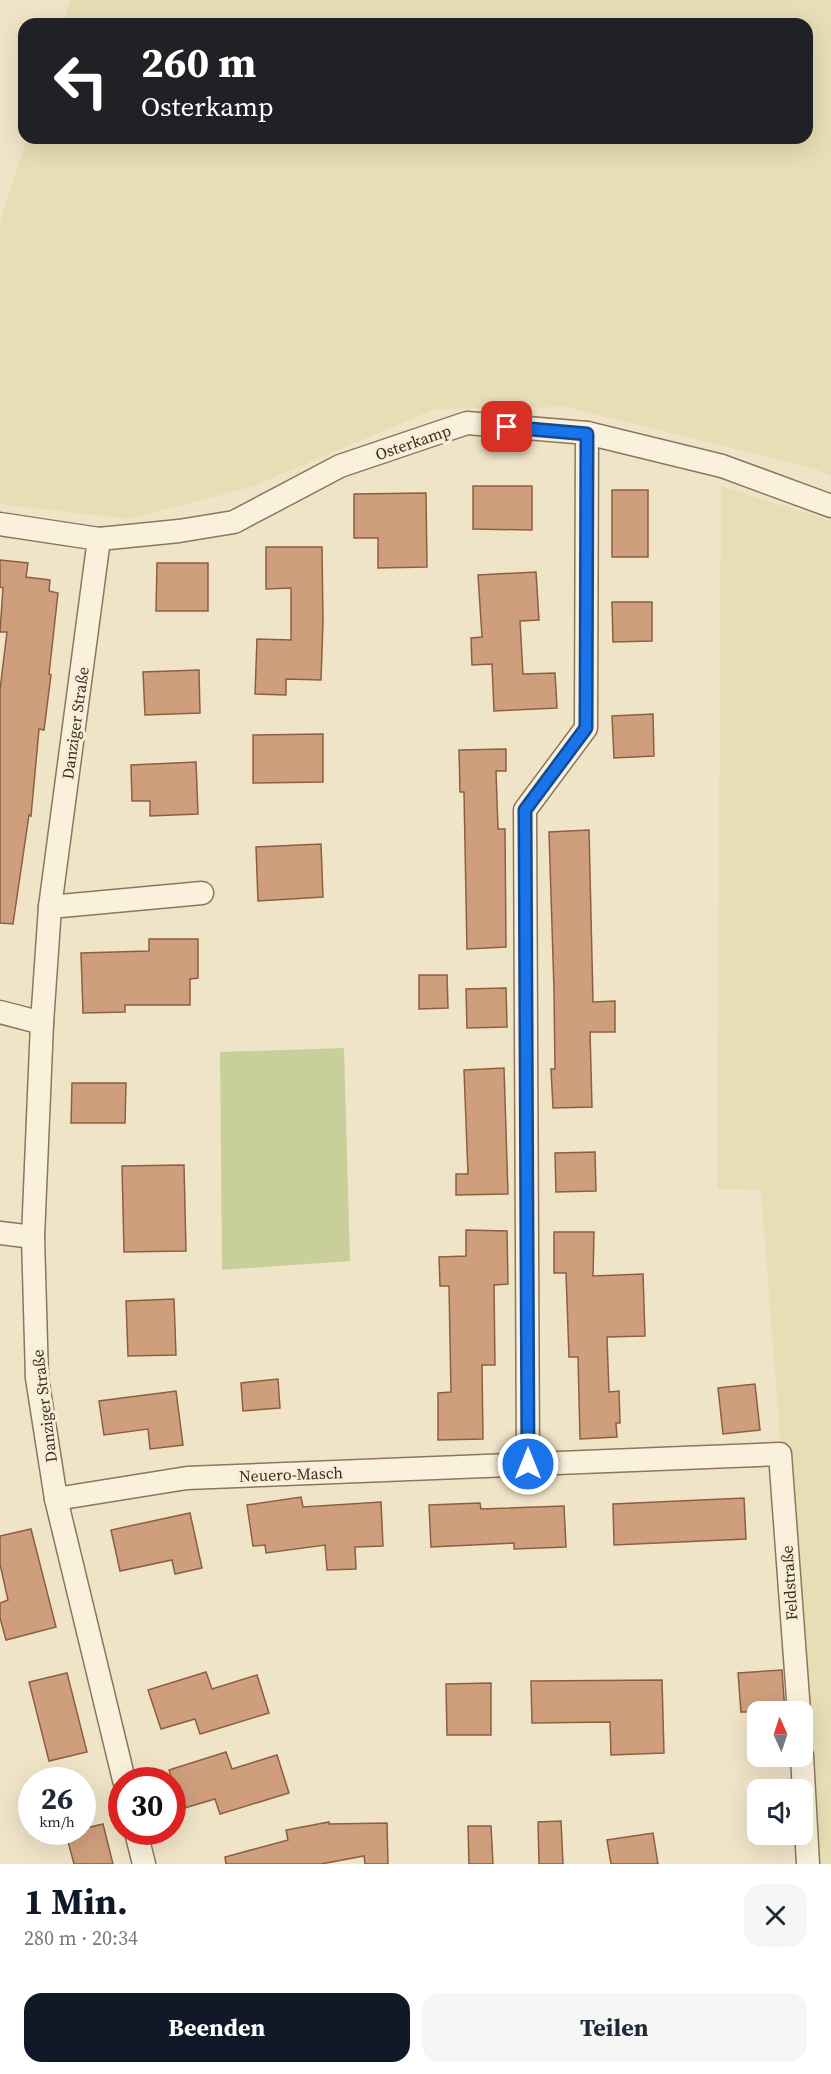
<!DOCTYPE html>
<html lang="de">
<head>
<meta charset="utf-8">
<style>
  body { margin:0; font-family:"Source Serif 4",serif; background:#f6f6f7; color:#1f2937; height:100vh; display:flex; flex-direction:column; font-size:22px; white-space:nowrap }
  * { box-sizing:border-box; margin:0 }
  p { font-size:20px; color:#747a83 }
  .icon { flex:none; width:33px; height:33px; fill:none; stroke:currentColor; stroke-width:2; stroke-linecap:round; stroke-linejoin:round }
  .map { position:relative; height:1864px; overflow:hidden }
  .side { display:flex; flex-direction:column; background:#fff; flex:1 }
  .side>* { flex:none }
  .top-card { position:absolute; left:18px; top:18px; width:795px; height:126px; border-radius:18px; box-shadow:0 6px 24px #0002; background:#202124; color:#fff; overflow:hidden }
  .needle { width:39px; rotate:357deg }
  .buttons { position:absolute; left:747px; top:1701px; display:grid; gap:12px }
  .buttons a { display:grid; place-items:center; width:66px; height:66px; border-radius:12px; background:#fff; box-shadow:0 6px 24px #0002; font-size:30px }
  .speed { position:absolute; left:18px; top:1767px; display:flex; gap:12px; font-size:30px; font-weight:700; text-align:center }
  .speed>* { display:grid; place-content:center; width:78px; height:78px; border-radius:50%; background:#fff; box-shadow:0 6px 24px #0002; line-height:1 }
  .speed small { font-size:15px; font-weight:400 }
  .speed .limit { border:9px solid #d22; background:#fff; color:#111 }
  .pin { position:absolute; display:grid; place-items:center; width:51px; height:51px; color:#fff; margin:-26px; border-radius:12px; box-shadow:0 3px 9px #0006 }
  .me { position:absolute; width:66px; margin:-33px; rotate:0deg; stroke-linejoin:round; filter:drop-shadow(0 0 4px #0008) }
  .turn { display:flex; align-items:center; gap:21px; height:126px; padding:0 24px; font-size:27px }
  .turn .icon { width:78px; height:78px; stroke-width:2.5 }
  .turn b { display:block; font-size:42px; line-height:51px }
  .round { display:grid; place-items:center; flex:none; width:63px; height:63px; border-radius:18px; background:#f6f6f7 }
  .head { display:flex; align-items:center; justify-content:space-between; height:102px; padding:0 24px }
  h1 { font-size:36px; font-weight:700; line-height:45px; color:#111827 }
  .cta { display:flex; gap:12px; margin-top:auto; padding:12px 24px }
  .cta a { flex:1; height:69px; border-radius:18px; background:#111827; color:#fff; font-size:24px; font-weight:700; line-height:69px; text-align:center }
  .cta a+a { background:#f6f6f7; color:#1f2937 }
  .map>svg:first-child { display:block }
  .farmland { fill:#e6deb5 }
  .green { fill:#c9cf9b }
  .building { fill:#cf9f7d; stroke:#8d5f41; stroke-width:1.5 }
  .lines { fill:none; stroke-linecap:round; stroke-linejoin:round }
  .minor-casing { stroke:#8d765c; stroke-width:25 }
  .minor { stroke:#faf1dc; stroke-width:22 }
  .route-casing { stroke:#114b97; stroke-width:15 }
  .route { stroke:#1a73e8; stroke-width:10 }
  .labels { text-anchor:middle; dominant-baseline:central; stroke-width:6; stroke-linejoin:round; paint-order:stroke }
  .street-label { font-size:16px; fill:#3d2e20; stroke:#f7eed8 }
</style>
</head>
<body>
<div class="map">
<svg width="831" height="1864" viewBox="0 0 831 1864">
  <rect width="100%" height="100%" fill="#f0e4c8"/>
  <g class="farmland">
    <path d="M 70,0 L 831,0 L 831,476 L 812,468 L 566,407 L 435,409 L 251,487 L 128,519 L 0,504 L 0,222 L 27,138 L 807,138 L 807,24 L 63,24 Z"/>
    <path d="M 721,486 L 831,521 L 831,1864 L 813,1864 L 761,1190 L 717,1189 Z"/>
  </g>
  <path class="green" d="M 344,1048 L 350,1261 L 222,1270 L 220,1052 Z"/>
  <g class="building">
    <path d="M 473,486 L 532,486 L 532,530 L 473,529 Z"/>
    <rect x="612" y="490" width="36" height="67"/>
    <path d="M 426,493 L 427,567 L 378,568 L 378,538 L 354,538 L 354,494 Z"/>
    <path d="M 266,547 L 322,547 L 323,622 L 321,680 L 286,679 L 286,695 L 255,694 L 257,639 L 291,640 L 291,588 L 266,589 Z"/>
    <path d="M 0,560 L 28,563 L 26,577 L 50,580 L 49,591 L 58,593 L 49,674 L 51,675 L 44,730 L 39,729 L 31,816 L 29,815 L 13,924 L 0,923 L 0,690 L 7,632 L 0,632 L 3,588 L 0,587 Z"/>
    <path d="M 157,563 L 208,563 L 208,611 L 156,611 Z"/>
    <path d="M 536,572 L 539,620 L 520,621 L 523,674 L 555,673 L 557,708 L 494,711 L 492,664 L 472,665 L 471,638 L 482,637 L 478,575 Z"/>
    <path d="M 612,602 L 652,602 L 652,641 L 613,642 Z"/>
    <path d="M 199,670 L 200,713 L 145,715 L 143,672 Z"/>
    <path d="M 653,714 L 654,756 L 614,758 L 612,716 Z"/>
    <path d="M 323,734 L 323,782 L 253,783 L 253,735 Z"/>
    <path d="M 506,749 L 506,771 L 496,771 L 498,829 L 505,829 L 506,947 L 467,949 L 464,792 L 460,792 L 459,750 Z"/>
    <path d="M 196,762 L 198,814 L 150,816 L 150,801 L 132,801 L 131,765 Z"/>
    <path d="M 589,830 L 593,1002 L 615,1001 L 615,1032 L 590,1032 L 592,1107 L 553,1108 L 551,1069 L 555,1069 L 554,990 L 549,832 Z"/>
    <path d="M 321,844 L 323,897 L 258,901 L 256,847 Z"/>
    <path d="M 149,939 L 198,939 L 198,978 L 190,979 L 190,1005 L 125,1005 L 125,1012 L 83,1013 L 81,953 L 149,951 Z"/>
    <path d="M 419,975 L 447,975 L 448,1008 L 419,1009 Z"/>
    <path d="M 506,988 L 507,1027 L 467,1028 L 466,989 Z"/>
    <path d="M 504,1068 L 508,1194 L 456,1195 L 456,1174 L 468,1174 L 464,1070 Z"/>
    <path d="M 72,1083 L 126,1083 L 125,1123 L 71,1123 Z"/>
    <path d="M 595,1152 L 596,1191 L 556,1192 L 555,1153 Z"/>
    <path d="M 184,1165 L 186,1251 L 124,1252 L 122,1166 Z"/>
    <path d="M 466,1230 L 507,1231 L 508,1284 L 494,1285 L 495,1365 L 482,1365 L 483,1439 L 438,1440 L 438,1393 L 451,1392 L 449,1286 L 440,1286 L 439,1257 L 466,1256 Z"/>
    <path d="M 554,1232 L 594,1232 L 593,1276 L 643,1274 L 645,1336 L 607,1337 L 609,1392 L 619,1391 L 620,1423 L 616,1423 L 617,1437 L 580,1439 L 578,1357 L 569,1357 L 566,1273 L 554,1273 Z"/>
    <path d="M 174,1299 L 176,1355 L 128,1356 L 126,1301 Z"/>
    <path d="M 278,1379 L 280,1408 L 243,1411 L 241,1383 Z"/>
    <path d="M 755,1384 L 760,1430 L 723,1434 L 718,1388 Z"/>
    <path d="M 176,1391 L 183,1445 L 150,1449 L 148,1429 L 104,1435 L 99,1401 Z"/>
    <path d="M 301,1497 L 303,1507 L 381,1502 L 383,1546 L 355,1547 L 356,1569 L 327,1570 L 325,1545 L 266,1553 L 265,1545 L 253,1546 L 247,1505 Z"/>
    <path d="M 744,1498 L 746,1539 L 614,1545 L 613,1504 Z"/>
    <path d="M 480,1503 L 481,1509 L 564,1506 L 566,1547 L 514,1549 L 514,1543 L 431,1547 L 429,1505 Z"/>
    <path d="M 190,1513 L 202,1568 L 175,1574 L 172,1560 L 120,1571 L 111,1530 Z"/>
    <path d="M 31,1529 L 56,1627 L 6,1640 L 0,1618 L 0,1603 L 8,1600 L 0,1564 L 0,1536 Z"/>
    <path d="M 782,1670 L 785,1712 L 741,1712 L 738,1673 Z"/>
    <path d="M 206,1672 L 212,1689 L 257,1675 L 269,1713 L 200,1734 L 195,1719 L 161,1729 L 148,1690 Z"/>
    <path d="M 67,1673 L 87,1752 L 49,1761 L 29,1682 Z"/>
    <path d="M 662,1680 L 664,1753 L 611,1755 L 610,1722 L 532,1723 L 531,1681 Z"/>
    <path d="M 491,1683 L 491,1735 L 447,1735 L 446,1684 Z"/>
    <path d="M 226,1752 L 232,1769 L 277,1755 L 289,1793 L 220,1814 L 215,1799 L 181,1809 L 169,1770 Z"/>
    <path d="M 561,1821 L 563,1864 L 539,1864 L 538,1822 Z"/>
    <path d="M 329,1822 L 329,1824 L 387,1823 L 388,1864 L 365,1864 L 364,1856 L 321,1864 L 226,1864 L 225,1857 L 288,1840 L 286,1830 Z"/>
    <path d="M 103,1824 L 113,1864 L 74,1864 L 66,1834 L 82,1832 L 82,1829 Z"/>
    <path d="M 468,1826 L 491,1826 L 493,1864 L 469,1864 Z"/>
    <path d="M 653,1833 L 658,1864 L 611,1864 L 607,1840 Z"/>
  </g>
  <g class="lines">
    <defs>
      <g id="minor">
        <path d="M 0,524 L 99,539 L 179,531 L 234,522 L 340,466 L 467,423 L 587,433 L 722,466 L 831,506"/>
        <path d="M 99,539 L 50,907 L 42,1023 L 33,1237 L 37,1378 L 56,1499 L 124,1780"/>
        <path d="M 50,907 L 202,893"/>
        <path d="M 0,1012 L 42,1023"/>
        <path d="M 0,1233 L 33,1237"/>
        <path d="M 528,1464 L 525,810 L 586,728 L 587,433"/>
        <path d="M 56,1499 L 187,1478 L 780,1454 L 799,1712"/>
        <path d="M 802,1756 L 808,1864"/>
        <path d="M 136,1832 L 144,1864"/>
      </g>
    </defs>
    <use href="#minor" class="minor-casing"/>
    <use href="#minor" class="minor"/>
  </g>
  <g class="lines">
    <defs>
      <path id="route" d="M 507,427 L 587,434 L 586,728 L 525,810 L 528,1464"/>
    </defs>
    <use href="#route" class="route-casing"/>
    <use href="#route" class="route"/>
  </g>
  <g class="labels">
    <g class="street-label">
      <text transform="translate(413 442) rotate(-19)">Osterkamp</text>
      <text transform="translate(75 723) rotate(-82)">Danziger Straße</text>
      <text transform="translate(44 1406) rotate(-97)">Danziger Straße</text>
      <text transform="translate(291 1474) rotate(-2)">Neuero-Masch</text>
      <text transform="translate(789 1583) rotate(-94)">Feldstraße</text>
    </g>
  </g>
</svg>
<div class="buttons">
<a><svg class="needle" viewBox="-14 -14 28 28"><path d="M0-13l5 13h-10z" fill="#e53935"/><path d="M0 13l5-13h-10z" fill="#747a83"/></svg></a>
<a><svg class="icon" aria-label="sound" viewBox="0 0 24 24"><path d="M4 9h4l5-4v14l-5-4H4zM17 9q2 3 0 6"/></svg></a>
</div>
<div class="speed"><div>26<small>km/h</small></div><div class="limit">30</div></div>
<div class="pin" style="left:507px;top:427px;background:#d93025"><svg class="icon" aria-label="arrive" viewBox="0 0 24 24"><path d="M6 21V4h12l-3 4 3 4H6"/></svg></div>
<svg class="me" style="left:528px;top:1464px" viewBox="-20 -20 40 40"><circle r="17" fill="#1a73e8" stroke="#fff" stroke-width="3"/><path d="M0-11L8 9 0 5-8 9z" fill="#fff"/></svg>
<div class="top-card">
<div class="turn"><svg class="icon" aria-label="left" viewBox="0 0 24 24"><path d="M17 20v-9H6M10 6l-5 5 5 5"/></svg><div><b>260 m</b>Osterkamp</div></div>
</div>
</div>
<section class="side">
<div class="head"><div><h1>1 Min.</h1><p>280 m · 20:34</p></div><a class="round"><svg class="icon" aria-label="close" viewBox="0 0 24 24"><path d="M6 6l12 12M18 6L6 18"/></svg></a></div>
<div class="cta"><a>Beenden</a><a>Teilen</a></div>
</section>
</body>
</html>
